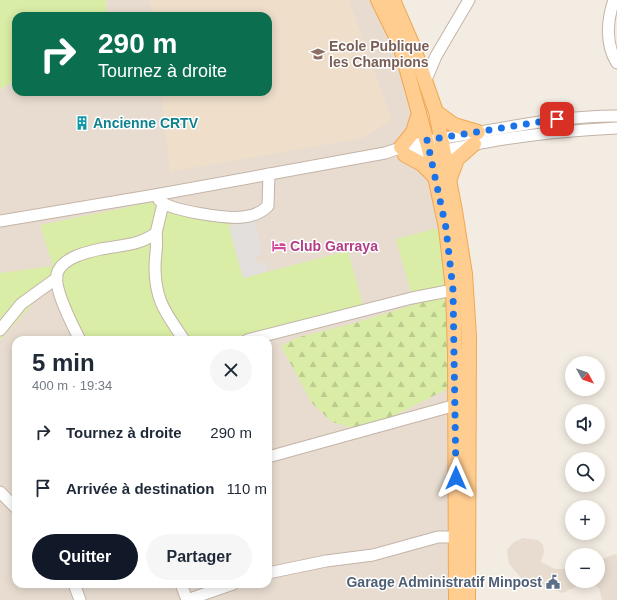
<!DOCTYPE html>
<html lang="fr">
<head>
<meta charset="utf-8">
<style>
  body { margin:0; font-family:Arial,sans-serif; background:#f6f6f7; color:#1f2937; height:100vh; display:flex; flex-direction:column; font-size:15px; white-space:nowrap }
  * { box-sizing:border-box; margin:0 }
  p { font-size:13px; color:#747a83 }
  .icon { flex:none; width:22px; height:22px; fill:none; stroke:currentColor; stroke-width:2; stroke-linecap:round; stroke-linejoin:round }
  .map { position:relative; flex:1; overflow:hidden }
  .panel { position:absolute; left:12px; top:336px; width:260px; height:252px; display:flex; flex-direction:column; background:#fff; border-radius:12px; box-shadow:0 2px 10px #0003 }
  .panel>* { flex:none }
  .guide { position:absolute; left:12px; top:12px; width:260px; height:84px; border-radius:12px; box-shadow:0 2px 10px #0003; background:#0b6e4f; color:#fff; overflow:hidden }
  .needle { width:26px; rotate:130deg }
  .tools { position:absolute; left:565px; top:356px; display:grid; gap:8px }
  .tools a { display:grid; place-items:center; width:40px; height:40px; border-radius:50%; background:#fff; box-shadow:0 2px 10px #0003; font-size:20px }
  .pin { position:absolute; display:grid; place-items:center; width:34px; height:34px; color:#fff; margin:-17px; border-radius:8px; box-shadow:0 2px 6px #0006 }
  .me { position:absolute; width:44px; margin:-22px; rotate:0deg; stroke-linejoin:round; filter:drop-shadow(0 0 3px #0008) }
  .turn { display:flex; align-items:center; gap:14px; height:84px; padding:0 20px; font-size:18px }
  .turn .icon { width:52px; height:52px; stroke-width:2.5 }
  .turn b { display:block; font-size:28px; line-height:34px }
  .round { display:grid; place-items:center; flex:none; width:42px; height:42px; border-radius:21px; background:#f6f6f7 }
  .headline { display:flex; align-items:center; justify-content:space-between; height:68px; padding:0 20px }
  h1 { font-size:24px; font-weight:800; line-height:30px }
  .primary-button { display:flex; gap:8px; margin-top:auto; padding:8px 20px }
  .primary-button a { flex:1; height:46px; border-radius:24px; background:#111827; color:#fff; font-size:16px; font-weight:800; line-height:46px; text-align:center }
  .primary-button a+a { background:#f6f6f7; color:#1f2937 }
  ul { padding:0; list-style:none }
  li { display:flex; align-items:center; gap:12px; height:56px; padding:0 20px }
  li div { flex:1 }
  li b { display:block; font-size:15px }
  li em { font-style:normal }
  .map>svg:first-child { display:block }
  .residential { fill:#e8dcd0; fill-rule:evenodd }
  .education { fill:#eedeca }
  .green { fill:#d9eda6 }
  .forest { fill:url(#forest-firs) }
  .parking { fill:#e3dfdc }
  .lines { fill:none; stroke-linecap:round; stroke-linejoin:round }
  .minor-casing { stroke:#c3b4a7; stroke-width:13 }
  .major-casing { stroke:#f1a753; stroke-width:16 }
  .minor { stroke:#fff; stroke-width:11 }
  .major { stroke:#ffcd90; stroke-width:14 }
  .route { stroke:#1a73e8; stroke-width:7; stroke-dasharray:0 12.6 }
  .labels { text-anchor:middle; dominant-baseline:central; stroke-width:3; stroke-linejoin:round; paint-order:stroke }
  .education-label { font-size:14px; font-weight:bold; fill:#785e54; stroke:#fff; text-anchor:start }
  .culture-label { font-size:14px; font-weight:bold; fill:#0d838f; stroke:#fff; text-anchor:start }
  .hotel-label { font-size:14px; font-weight:bold; fill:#b23c85; stroke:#fff; text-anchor:start }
  .service-label { font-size:14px; font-weight:bold; fill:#4e5e75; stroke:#fff; text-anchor:end }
</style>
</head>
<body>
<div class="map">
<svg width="617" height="600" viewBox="0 0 617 600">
  <defs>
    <pattern id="forest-firs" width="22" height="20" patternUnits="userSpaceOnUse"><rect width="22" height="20" fill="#d9eda6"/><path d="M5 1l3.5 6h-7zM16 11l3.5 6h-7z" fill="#bccc8f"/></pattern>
  </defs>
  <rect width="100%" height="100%" fill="#f3ece2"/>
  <g class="residential">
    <path d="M 106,0 L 381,0 L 436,167 L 462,600 L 0,600 L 0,89 L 16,80 L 16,92 L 268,92 L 268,16 L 107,16 ZM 16,340 L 268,340 L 268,584 L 16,584 Z"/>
    <path d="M 523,538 L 538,540 L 543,545 L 544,552 L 541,562 L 555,569 L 572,569 L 572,581 L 587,581 L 563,593 L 523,580 L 509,564 L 507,550 L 514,542 Z"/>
    <path d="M 615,554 L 617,555 L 617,600 L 602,600 L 599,588 L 588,581 L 598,581 L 598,561 Z"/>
  </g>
  <path class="education" d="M 150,0 L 349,0 L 392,120 L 363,138 L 170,172 L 161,92 L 268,92 L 268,16 L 152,16 Z"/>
  <g class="green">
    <path d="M 0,0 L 106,0 L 107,16 L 16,16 L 16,80 L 0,89 Z"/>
    <path d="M 168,199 L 175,203 C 159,212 162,221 162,235 C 164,225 163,211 174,205 L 176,207 L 226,217 L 230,222 L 229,227 L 243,278 L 348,251 L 362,302 L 362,315 L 263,340 L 86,340 C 73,319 64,299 61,275 L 46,295 L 40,296 L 0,340 L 0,273 L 53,266 L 40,225 Z"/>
    <path d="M 434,229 L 443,231 L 449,290 L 412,297 L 396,239 Z"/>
  </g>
  <path class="forest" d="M 448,294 L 455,385 L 388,419 L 353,428 L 332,422 L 312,403 L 281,346 L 299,337 L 355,323 Z"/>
  <path class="parking" d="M 254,220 L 263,254 L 254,256 L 256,264 L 265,261 L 268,271 L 243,278 L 229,227 Z"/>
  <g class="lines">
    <defs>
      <g id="minor">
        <path d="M 614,0 C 607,20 605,44 617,63"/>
        <path d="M 425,82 L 436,56 L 469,0"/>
        <path d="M 404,155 C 434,154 462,146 492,141 C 533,134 575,130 617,128"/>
        <path d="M 159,200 C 169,211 228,219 243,217 C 253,216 261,213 268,206 L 269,174"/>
        <path d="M 0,221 L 155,195 L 385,153 C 418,141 452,137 486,131 C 530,123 572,116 617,116"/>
        <path d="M 156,233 C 158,244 155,256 155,267 C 155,301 166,313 184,340"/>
        <path d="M 0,330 L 21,304 L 57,278"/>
        <path d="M 80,340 C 73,326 51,285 58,271 C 65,257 87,252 101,249 C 122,245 138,246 156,233 L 163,204"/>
        <path d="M 247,340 L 412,298 L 453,290"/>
        <path d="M 268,457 L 456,405"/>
        <path d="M 0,492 L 16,508"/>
        <path d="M 268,573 L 326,561 L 373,555 L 438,537 L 456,537"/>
        <path d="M 74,584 L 80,600"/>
        <path d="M 181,584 L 187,600"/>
        <path d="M 187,600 L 233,584"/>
      </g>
      <g id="major">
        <path d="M 378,0 L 400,45 L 430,153 L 446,228 L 453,290 L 455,354 L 456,600"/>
        <path d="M 393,0 L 413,46 L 436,112 L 455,211 L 465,274 L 469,337 L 468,600"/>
        <path d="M 436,112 L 454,125 L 478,132"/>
        <path d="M 401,147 L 413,132 L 419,113"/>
        <path d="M 405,155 L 422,164 L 436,178"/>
        <path d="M 450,178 L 457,159 L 474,144"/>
      </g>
    </defs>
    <use href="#minor" class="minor-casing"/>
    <use href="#major" class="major-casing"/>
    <use href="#minor" class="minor"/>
    <use href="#major" class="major"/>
  </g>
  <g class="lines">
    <path class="route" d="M 456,478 L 453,290 L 446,228 L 427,140 L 557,119"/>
  </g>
  <defs>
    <symbol id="school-bare" viewBox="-9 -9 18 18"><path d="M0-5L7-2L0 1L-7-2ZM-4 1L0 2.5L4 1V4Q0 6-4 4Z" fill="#8d6e63" stroke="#fff" stroke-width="2.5" paint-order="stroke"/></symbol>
    <symbol id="building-bare" viewBox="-9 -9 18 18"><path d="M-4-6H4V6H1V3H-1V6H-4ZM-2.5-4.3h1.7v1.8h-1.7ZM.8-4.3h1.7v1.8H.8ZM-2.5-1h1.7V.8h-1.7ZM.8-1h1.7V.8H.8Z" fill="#0f9aa8" stroke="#fff" stroke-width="2.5" paint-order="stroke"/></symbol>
    <symbol id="hotel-bare" viewBox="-9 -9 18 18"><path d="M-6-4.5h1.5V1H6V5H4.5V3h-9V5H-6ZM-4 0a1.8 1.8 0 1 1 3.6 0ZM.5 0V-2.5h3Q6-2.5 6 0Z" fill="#d1479c" stroke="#fff" stroke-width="2.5" paint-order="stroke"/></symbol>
    <symbol id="civic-bare" viewBox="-9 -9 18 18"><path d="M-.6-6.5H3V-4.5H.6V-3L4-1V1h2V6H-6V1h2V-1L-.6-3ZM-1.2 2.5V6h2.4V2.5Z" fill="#5c6f8a" stroke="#fff" stroke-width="2.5" paint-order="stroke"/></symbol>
  </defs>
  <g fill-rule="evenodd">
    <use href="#school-bare" x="308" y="44" width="20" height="20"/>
    <use href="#building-bare" x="72" y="113" width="20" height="20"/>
    <use href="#hotel-bare" x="269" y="236" width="20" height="20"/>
    <use href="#civic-bare" x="543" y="572" width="20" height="20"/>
  </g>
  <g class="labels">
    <g class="education-label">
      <text x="329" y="46">Ecole Publique<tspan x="329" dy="16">les Champions</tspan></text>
    </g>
    <g class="culture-label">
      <text x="93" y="123">Ancienne CRTV</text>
    </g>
    <g class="hotel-label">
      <text x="290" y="246">Club Garraya</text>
    </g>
    <g class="service-label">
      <text x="542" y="582">Garage Administratif Minpost</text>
    </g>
  </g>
</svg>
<div class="tools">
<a><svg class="needle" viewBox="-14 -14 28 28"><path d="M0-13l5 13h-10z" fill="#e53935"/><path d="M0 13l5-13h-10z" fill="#747a83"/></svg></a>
<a><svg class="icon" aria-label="sound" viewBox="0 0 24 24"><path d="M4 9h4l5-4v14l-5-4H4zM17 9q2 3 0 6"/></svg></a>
<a><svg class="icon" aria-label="search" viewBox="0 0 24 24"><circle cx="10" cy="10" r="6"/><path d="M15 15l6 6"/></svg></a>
<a>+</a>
<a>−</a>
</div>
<div class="pin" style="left:557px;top:119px;background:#d93025"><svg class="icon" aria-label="arrive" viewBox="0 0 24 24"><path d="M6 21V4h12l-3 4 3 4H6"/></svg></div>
<svg class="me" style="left:456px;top:478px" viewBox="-20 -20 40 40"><path d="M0-17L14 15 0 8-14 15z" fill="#1a73e8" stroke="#fff" stroke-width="4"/></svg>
<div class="guide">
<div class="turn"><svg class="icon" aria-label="right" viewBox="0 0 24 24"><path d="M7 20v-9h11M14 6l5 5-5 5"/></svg><div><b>290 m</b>Tournez à droite</div></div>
</div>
<section class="panel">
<div class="headline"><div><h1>5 min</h1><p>400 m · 19:34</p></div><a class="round"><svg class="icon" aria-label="close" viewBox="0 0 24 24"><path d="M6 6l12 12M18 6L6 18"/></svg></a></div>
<ul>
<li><svg class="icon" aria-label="right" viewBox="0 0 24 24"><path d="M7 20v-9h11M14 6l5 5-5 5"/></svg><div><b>Tournez à droite</b></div><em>290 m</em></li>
<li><svg class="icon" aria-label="arrive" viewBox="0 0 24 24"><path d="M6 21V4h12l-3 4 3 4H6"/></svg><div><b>Arrivée à destination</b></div><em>110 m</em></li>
</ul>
<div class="primary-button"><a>Quitter</a><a>Partager</a></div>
</section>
</div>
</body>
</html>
